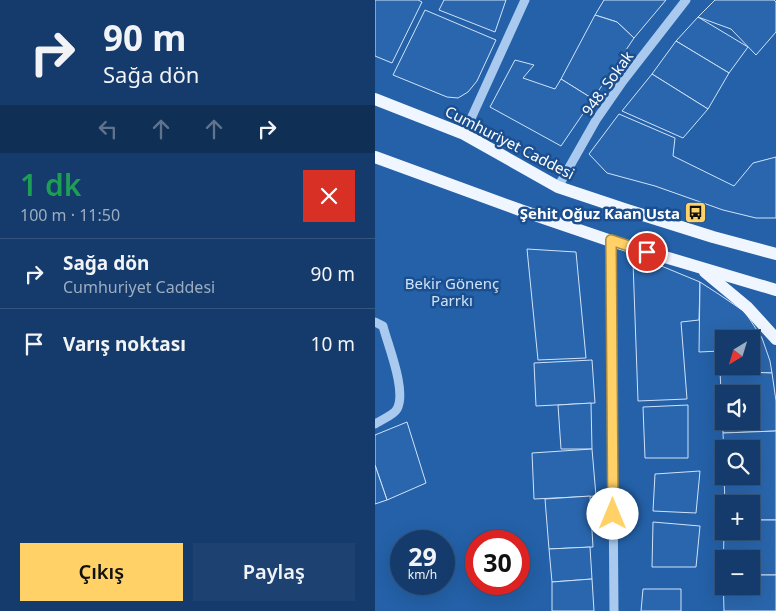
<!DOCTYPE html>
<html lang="tr">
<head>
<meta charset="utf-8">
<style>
  body { margin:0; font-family:"Noto Sans",sans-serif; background:#1d4271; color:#f1f3f6; height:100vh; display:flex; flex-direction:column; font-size:19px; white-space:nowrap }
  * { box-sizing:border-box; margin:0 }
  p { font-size:16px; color:#9dadc1 }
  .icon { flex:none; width:28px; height:28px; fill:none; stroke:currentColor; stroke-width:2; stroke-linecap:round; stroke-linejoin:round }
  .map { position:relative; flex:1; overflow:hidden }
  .details { display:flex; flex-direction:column; background:#143b6b; width:375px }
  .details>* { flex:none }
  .hud { background:#143b6b; color:#f1f3f6; overflow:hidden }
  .needle { width:32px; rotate:218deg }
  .controls { position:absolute; left:340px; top:330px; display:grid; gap:10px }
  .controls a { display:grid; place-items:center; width:45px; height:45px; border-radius:0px; background:#143b6b; box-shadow:0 5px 20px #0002,0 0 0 1px #33557e; font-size:25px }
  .speed { position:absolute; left:15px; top:530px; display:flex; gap:10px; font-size:25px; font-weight:700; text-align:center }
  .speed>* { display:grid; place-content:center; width:65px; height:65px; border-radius:50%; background:#143b6b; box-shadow:0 5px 20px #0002,0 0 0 1px #33557e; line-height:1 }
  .speed small { font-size:12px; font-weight:400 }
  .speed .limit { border:8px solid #d22; background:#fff; color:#111 }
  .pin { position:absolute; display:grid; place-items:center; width:42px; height:42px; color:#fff; margin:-21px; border:2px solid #fff; border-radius:50%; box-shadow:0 1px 5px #0007 }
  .me { position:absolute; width:55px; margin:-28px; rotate:0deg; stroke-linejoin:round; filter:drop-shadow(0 0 4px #0008) }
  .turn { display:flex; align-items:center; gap:18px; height:105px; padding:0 20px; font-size:22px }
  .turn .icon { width:65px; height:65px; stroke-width:2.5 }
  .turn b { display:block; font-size:35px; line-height:42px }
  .lanes { display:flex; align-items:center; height:48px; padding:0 20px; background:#0003; justify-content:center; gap:25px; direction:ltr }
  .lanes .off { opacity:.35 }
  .round { display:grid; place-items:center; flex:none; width:52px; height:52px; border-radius:0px; background:#1d4271 }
  .summary { display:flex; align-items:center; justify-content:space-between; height:85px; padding:0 20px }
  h1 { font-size:30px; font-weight:600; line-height:38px; color:#1e9e55 }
  .cta { display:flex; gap:10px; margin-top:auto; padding:10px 20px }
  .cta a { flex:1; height:58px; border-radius:0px; background:#ffd166; color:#111; font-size:20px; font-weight:600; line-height:58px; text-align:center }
  .cta a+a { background:#1d4271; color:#f1f3f6 }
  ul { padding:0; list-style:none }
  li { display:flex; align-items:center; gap:15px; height:70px; padding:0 20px; border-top:1px solid #33557e }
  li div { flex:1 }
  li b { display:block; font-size:19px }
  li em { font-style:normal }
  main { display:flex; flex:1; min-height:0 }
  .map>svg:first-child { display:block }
  .green { fill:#2461a8; fill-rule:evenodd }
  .building { fill:#2a66ad; stroke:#cfe3fa; fill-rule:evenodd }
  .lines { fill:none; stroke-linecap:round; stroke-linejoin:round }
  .minor { stroke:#a9c9ee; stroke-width:9 }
  .major { stroke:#f0f6ff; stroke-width:12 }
  .route-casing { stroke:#a68842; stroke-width:12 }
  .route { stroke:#ffd166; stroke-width:9 }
  .labels { text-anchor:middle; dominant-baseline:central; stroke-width:5; stroke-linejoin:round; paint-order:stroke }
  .street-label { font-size:15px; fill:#fff; stroke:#1b4f8f }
  .poi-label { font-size:15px; font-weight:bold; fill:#fff; stroke:#1b4f8f; text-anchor:end }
  .park-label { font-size:15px; fill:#cfe3fa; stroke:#1b4f8f }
</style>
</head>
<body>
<main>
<section class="details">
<div class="hud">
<div class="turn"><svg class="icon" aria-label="right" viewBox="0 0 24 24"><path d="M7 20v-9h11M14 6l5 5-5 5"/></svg><div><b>90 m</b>Sağa dön</div></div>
<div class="lanes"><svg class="icon off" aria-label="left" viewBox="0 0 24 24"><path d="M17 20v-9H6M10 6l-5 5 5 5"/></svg><svg class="icon off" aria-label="ahead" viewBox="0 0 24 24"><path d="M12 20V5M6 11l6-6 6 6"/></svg><svg class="icon off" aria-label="ahead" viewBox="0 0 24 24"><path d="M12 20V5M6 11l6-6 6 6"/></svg><svg class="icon" aria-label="right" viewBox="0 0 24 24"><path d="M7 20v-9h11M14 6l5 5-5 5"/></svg></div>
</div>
<div class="summary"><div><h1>1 dk</h1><p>100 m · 11:50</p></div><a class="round" style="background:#d93025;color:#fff"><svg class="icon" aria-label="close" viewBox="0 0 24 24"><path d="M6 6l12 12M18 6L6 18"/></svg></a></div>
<ul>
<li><svg class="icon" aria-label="right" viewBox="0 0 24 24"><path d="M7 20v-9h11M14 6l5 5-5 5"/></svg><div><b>Sağa dön</b><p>Cumhuriyet Caddesi</p></div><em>90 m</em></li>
<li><svg class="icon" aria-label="arrive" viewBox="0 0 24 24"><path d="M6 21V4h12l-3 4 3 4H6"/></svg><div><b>Varış noktası</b></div><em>10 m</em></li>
</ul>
<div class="cta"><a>Çıkış</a><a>Paylaş</a></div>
</section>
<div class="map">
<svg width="401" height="611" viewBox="0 0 401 611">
  <rect width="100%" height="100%" fill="#1b4f8f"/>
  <path class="green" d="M 0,0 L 401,0 L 401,611 L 0,611 ZM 349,339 L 376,339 L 376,366 L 349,366 ZM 349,394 L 376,394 L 376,421 L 349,421 ZM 349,449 L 376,449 L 376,476 L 349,476 ZM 349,504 L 376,504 L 376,531 L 349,531 ZM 26,541 L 69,541 L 69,584 L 26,584 ZM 101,541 L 144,541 L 144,584 L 101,584 ZM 349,559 L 376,559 L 376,586 L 349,586 Z"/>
  <g class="building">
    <path d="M 0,0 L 43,0 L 47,2 L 17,63 L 0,56 Z"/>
    <path d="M 69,0 L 131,0 L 120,32 L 64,10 Z"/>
    <path d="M 229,0 L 291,0 L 259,38 L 242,22 L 220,15 Z"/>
    <path d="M 340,0 L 399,0 L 401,2 L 401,32 L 381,55 L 356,29 L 323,17 Z"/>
    <path d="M 50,10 L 121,40 L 102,81 L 93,92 L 83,98 L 72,97 L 18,75 Z"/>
    <path d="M 220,15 L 242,22 L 259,38 L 218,99 L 186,79 Z"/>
    <path d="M 323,17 L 373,47 L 354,73 L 301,41 Z"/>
    <path d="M 301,41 L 354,73 L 333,109 L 277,74 Z"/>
    <path d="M 140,60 L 159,65 L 148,78 L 180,89 L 186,79 L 218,99 L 186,146 L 115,107 Z"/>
    <path d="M 277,74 L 333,109 L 308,138 L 247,111 Z"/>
    <path d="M 244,114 L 300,138 L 298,156 L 359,186 L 378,163 L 401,157 L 401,218 L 381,218 L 348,210 L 280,186 L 232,173 L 214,154 Z"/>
    <path d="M 152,249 L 201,252 L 211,358 L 163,360 Z"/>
    <path d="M 267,258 L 325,282 L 324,320 L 306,322 L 312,399 L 263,401 L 258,262 Z"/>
    <path d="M 325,282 L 345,295 L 370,312 L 387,338 L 395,361 L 397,373 L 345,371 L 345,351 L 324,352 ZM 349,339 L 376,339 L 376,366 L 349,366 Z"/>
    <path d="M 217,360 L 220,403 L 161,406 L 159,363 Z"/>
    <path d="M 345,371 L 397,373 L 401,401 L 401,431 L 348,433 ZM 349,394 L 376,394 L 376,421 L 349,421 Z"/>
    <path d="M 216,403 L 217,449 L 186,449 L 183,405 Z"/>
    <path d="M 313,405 L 313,458 L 270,458 L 268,407 Z"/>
    <path d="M 32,422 L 51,483 L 12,500 L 0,465 L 0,435 Z"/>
    <path d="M 401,431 L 401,520 L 376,520 L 376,504 L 350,504 L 349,476 L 376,476 L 376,449 L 349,449 L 349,458 L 348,433 Z"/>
    <path d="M 217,449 L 221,496 L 159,499 L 157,453 Z"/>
    <path d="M 0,465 L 12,500 L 0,504 Z"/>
    <path d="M 325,471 L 321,513 L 278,511 L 280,474 Z"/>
    <path d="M 215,496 L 218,547 L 174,549 L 170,499 Z"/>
    <path d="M 376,520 L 401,520 L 401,575 L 376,575 L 376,559 L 349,559 L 349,575 L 348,575 L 349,531 L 376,531 Z"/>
    <path d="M 278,522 L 325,526 L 321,567 L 277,567 Z"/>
    <path d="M 215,547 L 217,579 L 177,582 L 174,549 Z"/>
    <path d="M 348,575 L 349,575 L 349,586 L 376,586 L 376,575 L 401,575 L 401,611 L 349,611 Z"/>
    <path d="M 217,579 L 219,611 L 177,611 L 177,582 Z"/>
    <path d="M 268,589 L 306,589 L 306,611 L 266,611 Z"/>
  </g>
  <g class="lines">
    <g class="minor">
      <path d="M 89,134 L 150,0"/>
      <path d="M 183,187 L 221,120 L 248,81 L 311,0"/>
      <path d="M 236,241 L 239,611"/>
      <path d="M 0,322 L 8,326 C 13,346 32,391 22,409 C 19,415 6,420 0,424"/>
    </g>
    <g class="major">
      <path d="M 0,99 L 89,134 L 183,187 L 252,210 L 338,237 L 401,254"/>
      <path d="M 0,157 L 145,210 L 236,241 L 401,290"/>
      <path d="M 330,272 L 372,307 L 401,339"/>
    </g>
  </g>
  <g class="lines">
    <defs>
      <path id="route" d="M 238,514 L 236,240 L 272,252"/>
    </defs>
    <use href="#route" class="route-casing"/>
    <use href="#route" class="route"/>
  </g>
  <defs>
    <symbol id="bus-square" viewBox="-11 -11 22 22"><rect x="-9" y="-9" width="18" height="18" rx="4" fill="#ffd166" stroke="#1b4f8f"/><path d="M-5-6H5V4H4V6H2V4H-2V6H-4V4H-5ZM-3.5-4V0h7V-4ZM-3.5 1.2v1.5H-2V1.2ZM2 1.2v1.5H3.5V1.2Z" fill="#111"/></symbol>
  </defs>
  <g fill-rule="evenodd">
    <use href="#bus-square" x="308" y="200" width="25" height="25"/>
  </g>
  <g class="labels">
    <g class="street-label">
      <text transform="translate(232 83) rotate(-54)">948. Sokak</text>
      <text transform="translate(135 142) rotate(27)">Cumhuriyet Caddesi</text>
    </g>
    <g class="poi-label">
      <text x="305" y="213">Şehit Oğuz Kaan Usta</text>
    </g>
    <g class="park-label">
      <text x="77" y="283">Bekir Gönenç<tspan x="77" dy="17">Parrkı</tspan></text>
    </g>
  </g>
</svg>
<div class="controls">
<a><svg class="needle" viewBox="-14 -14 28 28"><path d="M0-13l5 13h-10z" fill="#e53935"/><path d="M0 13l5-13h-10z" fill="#9dadc1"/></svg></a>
<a><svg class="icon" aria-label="sound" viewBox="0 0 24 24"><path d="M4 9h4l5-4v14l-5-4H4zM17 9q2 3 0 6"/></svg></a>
<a><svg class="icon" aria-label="search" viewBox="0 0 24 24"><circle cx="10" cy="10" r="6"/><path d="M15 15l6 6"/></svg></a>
<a>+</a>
<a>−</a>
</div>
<div class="speed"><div>29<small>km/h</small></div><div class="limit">30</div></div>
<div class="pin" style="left:272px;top:252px;background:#d93025"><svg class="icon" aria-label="arrive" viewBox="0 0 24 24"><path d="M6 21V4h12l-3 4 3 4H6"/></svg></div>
<svg class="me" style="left:238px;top:514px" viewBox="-20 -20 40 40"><circle r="19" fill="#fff"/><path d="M0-13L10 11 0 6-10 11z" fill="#ffd166"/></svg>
</div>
</main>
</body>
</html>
